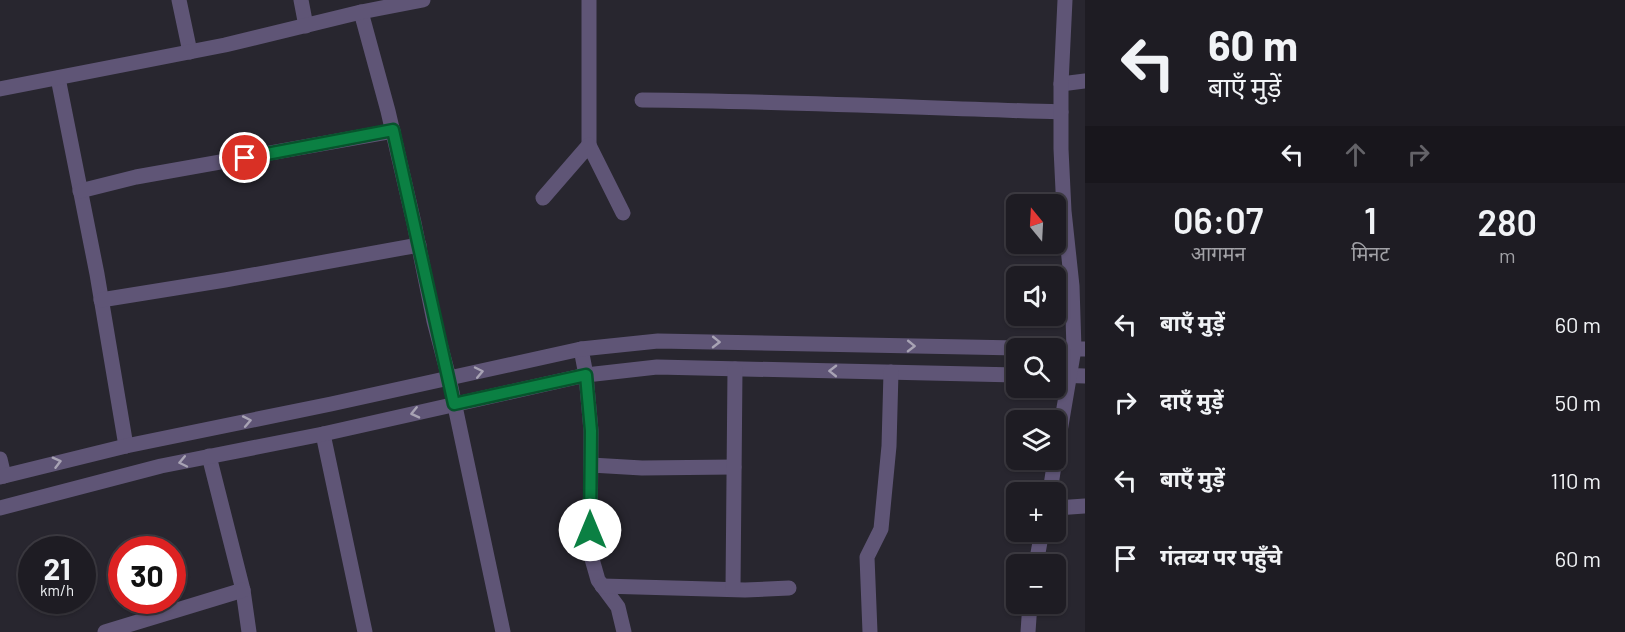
<!DOCTYPE html>
<html lang="hi">
<head>
<meta charset="utf-8">
<style>
  body { margin:0; font-family:Barlow,"Noto Sans Devanagari",sans-serif; background:#2b2930; color:#f1f3f6; height:100vh; display:flex; flex-direction:column; font-size:22px; white-space:nowrap }
  * { box-sizing:border-box; margin:0 }
  p { font-size:20px; color:#a1a1a6 }
  .icon { flex:none; width:33px; height:33px; fill:none; stroke:currentColor; stroke-width:2; stroke-linecap:round; stroke-linejoin:round }
  .map { position:relative; flex:1; overflow:hidden }
  .side { display:flex; flex-direction:column; background:#1e1c23; width:540px }
  .side>* { flex:none }
  .banner { background:#1e1c23; color:#f1f3f6; overflow:hidden }
  .needle { width:39px; rotate:342deg }
  .tools { position:absolute; left:1006px; top:194px; display:grid; gap:12px }
  .tools a { display:grid; place-items:center; width:60px; height:60px; border-radius:9px; background:#1e1c23; box-shadow:0 2px 4px #0004,0 0 0 2px #3c3a41; font-size:30px }
  .speed { position:absolute; left:18px; top:536px; display:flex; gap:12px; font-size:30px; font-weight:700; text-align:center }
  .speed>* { display:grid; place-content:center; width:78px; height:78px; border-radius:50%; background:#1e1c23; box-shadow:0 2px 4px #0004,0 0 0 2px #3c3a41; line-height:1 }
  .speed small { font-size:15px; font-weight:400 }
  .speed .limit { border:9px solid #d22; background:#fff; color:#111 }
  .pin { position:absolute; display:grid; place-items:center; width:51px; height:51px; color:#fff; margin:-26px; border:3px solid #fff; border-radius:50%; box-shadow:0 2px 6px #0007 }
  .me { position:absolute; width:66px; margin:-33px; rotate:0deg; stroke-linejoin:round; filter:drop-shadow(0 0 4px #0008) }
  .turn { display:flex; align-items:center; gap:21px; height:126px; padding:0 24px; font-size:27px }
  .turn .icon { width:78px; height:78px; stroke-width:2.5 }
  .turn b { display:block; font-size:42px; line-height:51px }
  .lanes { display:flex; align-items:center; height:57px; padding:0 24px; background:#0003; justify-content:center; gap:30px; direction:ltr }
  .lanes .off { opacity:.35 }
  .eta { display:flex; justify-content:space-evenly; align-items:center; height:102px; text-align:center }
  .eta b { font-size:36px; font-weight:600; line-height:42px }
  ul { padding:0; list-style:none }
  li { display:flex; align-items:center; gap:18px; height:78px; padding:0 24px }
  li div { flex:1 }
  li b { display:block; font-size:22px }
  li em { font-style:normal }
  main { display:flex; flex:1; min-height:0 }
  .map>svg:first-child { display:block }
  .lines { fill:none; stroke-linecap:round; stroke-linejoin:round }
  .minor { stroke:#5f5576; stroke-width:15 }
  .oneway { stroke:#a8a3b4 }
  .route-casing { stroke:#07532c; stroke-width:15 }
  .route { stroke:#0b8043; stroke-width:10 }
</style>
</head>
<body>
<main>
<div class="map">
<svg width="1085" height="632" viewBox="0 0 1085 632">
  <rect width="100%" height="100%" fill="#28262f"/>
  <g class="lines">
    <g class="minor">
      <path d="M 179,0 L 190,52"/>
      <path d="M 301,0 L 306,26"/>
      <path d="M 589,0 L 589,145"/>
      <path d="M 361,12 L 388,111 L 414,223 L 434,321 L 449,378 L 503,632"/>
      <path d="M 58,78 L 97,274 L 126,446"/>
      <path d="M 1061,84 L 1085,81"/>
      <path d="M 0,89 L 225,45 L 361,12 L 423,0"/>
      <path d="M 642,100 C 782,101 922,108 1061,112"/>
      <path d="M 80,191 L 136,177 L 393,131"/>
      <path d="M 543,198 L 589,145 L 623,213"/>
      <path d="M 101,300 L 225,280 L 419,245"/>
      <path d="M 581,349 L 586,375 L 591,431 L 590,552 L 598,580 L 618,607 L 624,632"/>
      <path d="M 1056,349 L 1085,349"/>
      <path d="M 1056,375 L 1085,376"/>
      <path d="M 323,434 L 365,632"/>
      <path d="M 1056,455 L 1074,349 L 1072,286 L 1064,211 L 1061,149 L 1061,84 L 1065,0"/>
      <path d="M 209,456 L 243,590 L 249,632"/>
      <path d="M 0,459 L 4,476"/>
      <path d="M 591,465 L 642,468 L 734,467"/>
      <path d="M 0,477 L 126,446 L 331,404 L 581,349 L 658,341 L 1022,348"/>
      <path d="M 1050,492 L 1055,459"/>
      <path d="M 0,508 L 161,466 L 323,434 L 586,375 L 657,367 L 1017,375"/>
      <path d="M 1056,508 L 1085,506"/>
      <path d="M 1036,564 L 1042,531"/>
      <path d="M 602,586 L 745,590 L 789,588"/>
      <path d="M 733,589 L 735,369"/>
      <path d="M 105,632 L 243,590"/>
      <path d="M 870,632 L 867,557 L 881,529 L 889,446 L 891,372"/>
      <path d="M 1028,632 L 1030,603"/>
    </g>
  </g>
  <defs><path id="oneway-chevron" d="M-2-3.5L2.5 0L-2 3.5" fill="none" stroke-width="1.6" stroke-linecap="round" stroke-linejoin="round" transform="scale(1.5)"/></defs>
  <g class="oneway">
    <use href="#oneway-chevron" transform="translate(716 342) rotate(1)"/>
    <use href="#oneway-chevron" transform="translate(911 346) rotate(1)"/>
    <use href="#oneway-chevron" transform="translate(833 371) rotate(-179)"/>
    <use href="#oneway-chevron" transform="translate(479 372) rotate(-12)"/>
    <use href="#oneway-chevron" transform="translate(415 413) rotate(167)"/>
    <use href="#oneway-chevron" transform="translate(247 421) rotate(-11)"/>
    <use href="#oneway-chevron" transform="translate(57 462) rotate(-15)"/>
    <use href="#oneway-chevron" transform="translate(183 462) rotate(168)"/>
  </g>
  <g class="lines">
    <defs>
      <path id="route" d="M 245,158 L 393,130 L 454,404 L 586,375 L 591,431 L 590,530"/>
    </defs>
    <use href="#route" class="route-casing"/>
    <use href="#route" class="route"/>
  </g>
</svg>
<div class="tools">
<a><svg class="needle" viewBox="-14 -14 28 28"><path d="M0-13l5 13h-10z" fill="#e53935"/><path d="M0 13l5-13h-10z" fill="#a1a1a6"/></svg></a>
<a><svg class="icon" aria-label="sound" viewBox="0 0 24 24"><path d="M4 9h4l5-4v14l-5-4H4zM17 9q2 3 0 6"/></svg></a>
<a><svg class="icon" aria-label="search" viewBox="0 0 24 24"><circle cx="10" cy="10" r="6"/><path d="M15 15l6 6"/></svg></a>
<a><svg class="icon" aria-label="layers" viewBox="0 0 24 24"><path d="M12 4l9 5-9 5-9-5zM3 14l9 5 9-5"/></svg></a>
<a>+</a>
<a>−</a>
</div>
<div class="speed"><div>21<small>km/h</small></div><div class="limit">30</div></div>
<div class="pin" style="left:245px;top:158px;background:#d93025"><svg class="icon" aria-label="arrive" viewBox="0 0 24 24"><path d="M6 21V4h12l-3 4 3 4H6"/></svg></div>
<svg class="me" style="left:590px;top:530px" viewBox="-20 -20 40 40"><circle r="19" fill="#fff"/><path d="M0-13L10 11 0 6-10 11z" fill="#0b8043"/></svg>
</div>
<section class="side">
<div class="banner">
<div class="turn"><svg class="icon" aria-label="left" viewBox="0 0 24 24"><path d="M17 20v-9H6M10 6l-5 5 5 5"/></svg><div><b>60 m</b>बाएँ मुड़ें</div></div>
<div class="lanes"><svg class="icon" aria-label="left" viewBox="0 0 24 24"><path d="M17 20v-9H6M10 6l-5 5 5 5"/></svg><svg class="icon off" aria-label="ahead" viewBox="0 0 24 24"><path d="M12 20V5M6 11l6-6 6 6"/></svg><svg class="icon off" aria-label="right" viewBox="0 0 24 24"><path d="M7 20v-9h11M14 6l5 5-5 5"/></svg></div>
</div>
<div class="eta">
<div><b>06:07</b><p>आगमन</p></div>
<div><b>1</b><p>मिनट</p></div>
<div><b>280</b><p>m</p></div>
</div>
<ul>
<li><svg class="icon" aria-label="left" viewBox="0 0 24 24"><path d="M17 20v-9H6M10 6l-5 5 5 5"/></svg><div><b>बाएँ मुड़ें</b></div><em>60 m</em></li>
<li><svg class="icon" aria-label="right" viewBox="0 0 24 24"><path d="M7 20v-9h11M14 6l5 5-5 5"/></svg><div><b>दाएँ मुड़ें</b></div><em>50 m</em></li>
<li><svg class="icon" aria-label="left" viewBox="0 0 24 24"><path d="M17 20v-9H6M10 6l-5 5 5 5"/></svg><div><b>बाएँ मुड़ें</b></div><em>110 m</em></li>
<li><svg class="icon" aria-label="arrive" viewBox="0 0 24 24"><path d="M6 21V4h12l-3 4 3 4H6"/></svg><div><b>गंतव्य पर पहुँचे</b></div><em>60 m</em></li>
</ul>
</section>
</main>
</body>
</html>
